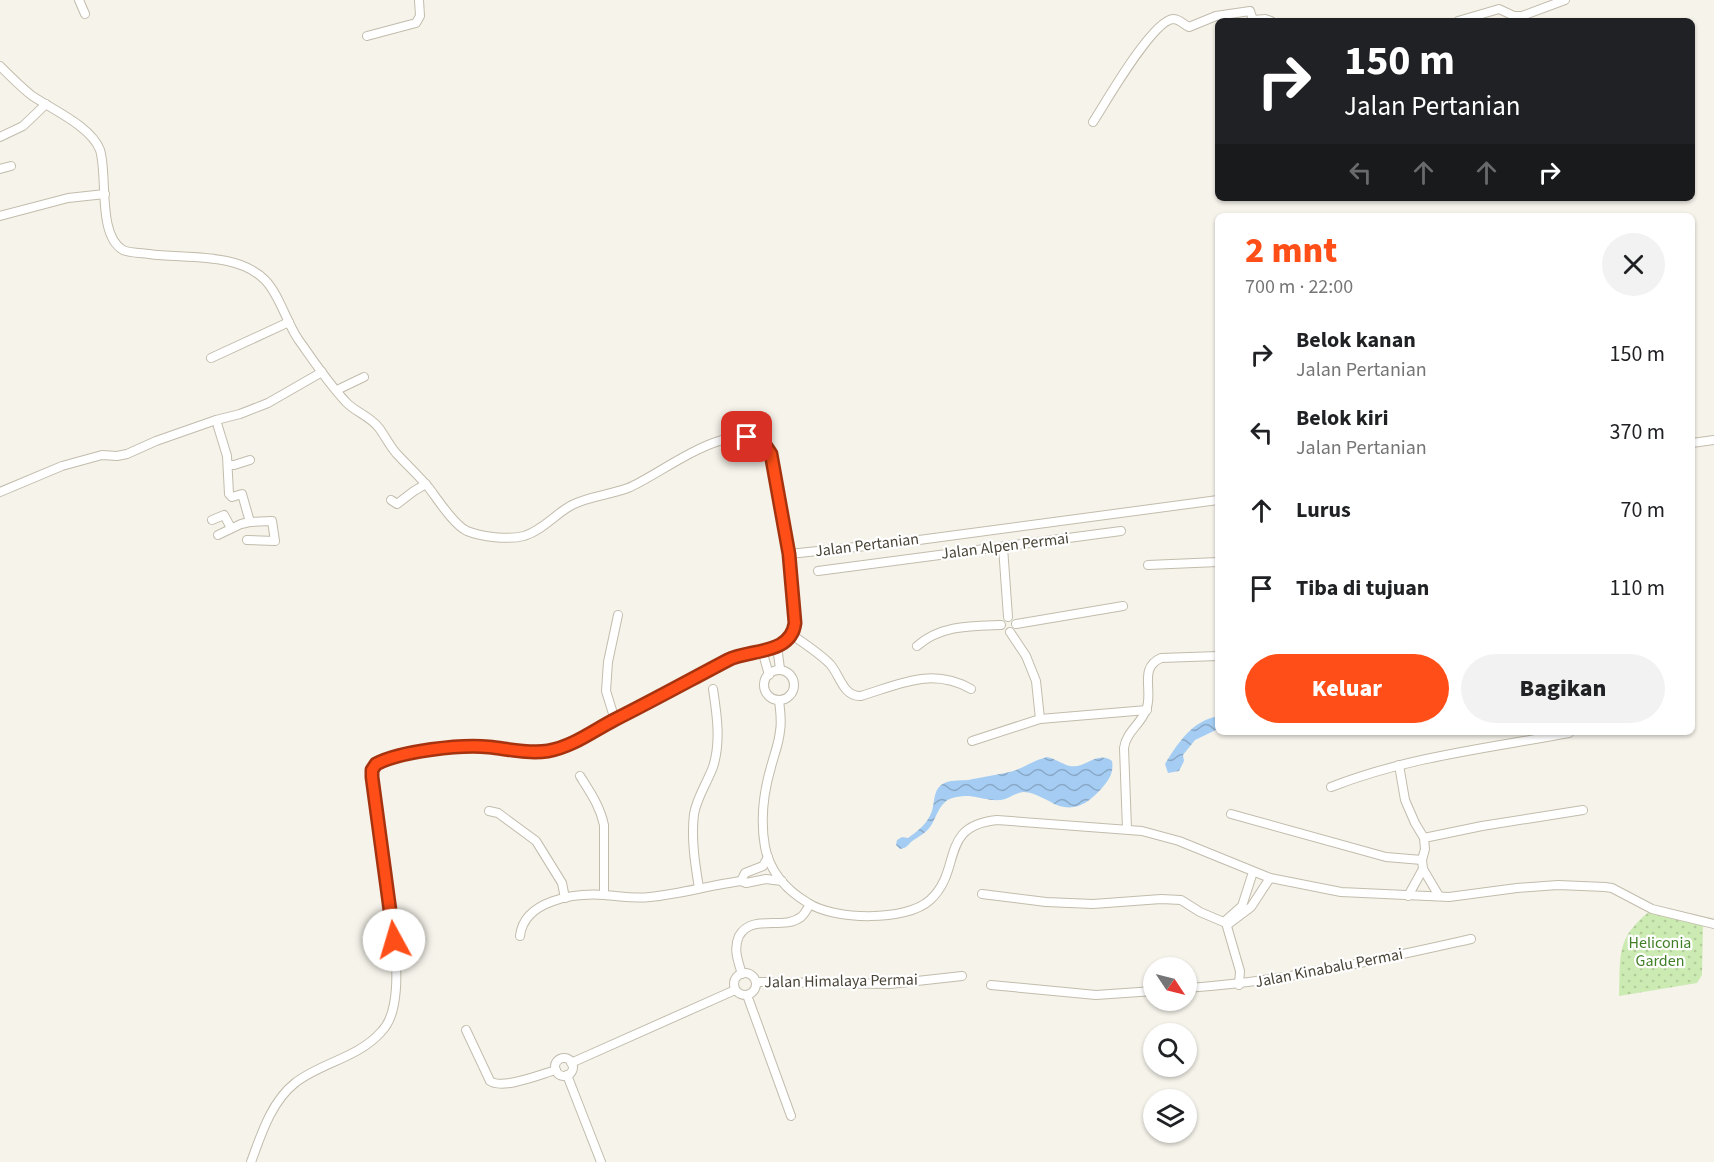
<!DOCTYPE html>
<html lang="id">
<head>
<meta charset="utf-8">
<style>
  body { margin:0; font-family:"Source Sans 3",sans-serif; background:#f2f2f2; color:#202124; height:100vh; display:flex; flex-direction:column; font-size:22px; white-space:nowrap }
  * { box-sizing:border-box; margin:0 }
  p { font-size:20px; color:#757577 }
  .icon { flex:none; width:33px; height:33px; fill:none; stroke:currentColor; stroke-width:2; stroke-linecap:round; stroke-linejoin:round }
  .map { position:relative; flex:1; overflow:hidden }
  .panel { position:absolute; left:1215px; top:213px; width:480px; height:522px; display:flex; flex-direction:column; background:#fff; border-radius:9px; box-shadow:0 2px 4px #0004 }
  .panel>* { flex:none }
  .hud { position:absolute; left:1215px; top:18px; width:480px; height:183px; border-radius:9px; box-shadow:0 2px 4px #0004; background:#202124; color:#fff; overflow:hidden }
  .needle { width:39px; rotate:125deg }
  .controls { position:absolute; left:1143px; top:957px; display:grid; gap:12px }
  .controls a { display:grid; place-items:center; width:54px; height:54px; border-radius:50%; background:#fff; box-shadow:0 2px 4px #0004; font-size:30px }
  .pin { position:absolute; display:grid; place-items:center; width:51px; height:51px; color:#fff; margin:-26px; border-radius:12px; box-shadow:0 3px 9px #0006 }
  .me { position:absolute; width:66px; margin:-33px; rotate:354deg; stroke-linejoin:round; filter:drop-shadow(0 0 4px #0008) }
  .turn { display:flex; align-items:center; gap:21px; height:126px; padding:0 30px; font-size:27px }
  .turn .icon { width:78px; height:78px; stroke-width:2.5 }
  .turn b { display:block; font-size:42px; line-height:51px }
  .lanes { display:flex; align-items:center; height:57px; padding:0 30px; background:#0003; justify-content:center; gap:30px; direction:ltr }
  .lanes .off { opacity:.35 }
  .round { display:grid; place-items:center; flex:none; width:63px; height:63px; border-radius:32px; background:#f2f2f2 }
  .summary { display:flex; align-items:center; justify-content:space-between; height:102px; padding:0 30px }
  h1 { font-size:36px; font-weight:800; line-height:45px; color:#ff4e17 }
  .action { display:flex; gap:12px; margin-top:auto; padding:12px 30px }
  .action a { flex:1; height:69px; border-radius:36px; background:#ff4e17; color:#fff; font-size:24px; font-weight:800; line-height:69px; text-align:center }
  .action a+a { background:#f2f2f2; color:#202124 }
  ul { padding:0; list-style:none }
  li { display:flex; align-items:center; gap:18px; height:78px; padding:0 30px }
  li div { flex:1 }
  li b { display:block; font-size:22px }
  li em { font-style:normal }
  .map>svg:first-child { display:block }
  .park { fill:url(#park-dots) }
  .water { fill:url(#water-waves) }
  .lines { fill:none; stroke-linecap:round; stroke-linejoin:round }
  .minor-casing { stroke:#c2bcac; stroke-width:10 }
  .minor { stroke:#fff; stroke-width:8 }
  .route-casing { stroke:#a6330f; stroke-width:15 }
  .route { stroke:#ff4e17; stroke-width:10 }
  .labels { text-anchor:middle; dominant-baseline:central; stroke-width:4.5; stroke-linejoin:round; paint-order:stroke }
  .street-label { font-size:16px; fill:#4a4437; stroke:#fff }
  .park-label { font-size:16px; fill:#417f27; stroke:#fff }
</style>
</head>
<body>
<div class="map">
<svg width="1714" height="1162" viewBox="0 0 1714 1162">
  <defs>
    <pattern id="park-dots" width="8" height="8" patternUnits="userSpaceOnUse" patternTransform="scale(1.5)"><rect width="8" height="8" fill="#ccebb2"/><path d="M2 2h.1M6 6h.1" fill="none" stroke="#b1cb9a" stroke-width="1.8" stroke-linecap="round"/></pattern>
    <pattern id="water-waves" width="16" height="10" patternUnits="userSpaceOnUse" patternTransform="scale(1.5)"><rect width="16" height="10" fill="#a5cdf3"/><path d="M0 5q4-4 8 0t8 0" fill="none" stroke="#88a8c6"/></pattern>
  </defs>
  <rect width="100%" height="100%" fill="#f5f3ea"/>
  <path class="park" d="M 1650,911 L 1703,926 L 1702,975 L 1697,983 L 1619,996 C 1621,955 1615,939 1650,911 Z"/>
  <g class="water">
    <path d="M 1218,716 L 1218,729 L 1195,740 L 1183,755 L 1184,761 L 1179,771 L 1168,773 L 1165,764 C 1178,743 1192,721 1218,716 Z"/>
    <path d="M 1047,757 C 1056,759 1064,765 1070,766 C 1086,769 1097,750 1112,761 C 1114,773 1109,780 1101,789 C 1086,806 1070,814 1049,801 C 1041,797 1032,792 1023,792 C 1015,793 1008,799 1001,800 C 990,801 979,797 969,796 C 942,796 942,805 932,824 C 927,833 919,836 911,842 C 907,846 906,848 900,849 L 896,845 L 897,840 L 902,837 L 908,838 C 918,831 928,823 932,811 C 935,801 933,792 941,785 C 950,779 959,781 968,780 C 980,778 993,775 1005,773 C 1020,771 1031,761 1047,757 Z"/>
  </g>
  <g class="lines">
    <defs>
      <g id="minor">
        <path d="M 79,0 L 85,14"/>
        <path d="M 1458,21 L 1499,9 L 1514,16 L 1522,16 L 1565,0"/>
        <path d="M 367,36 L 416,23 L 420,16 L 419,0"/>
        <path d="M 0,66 C 10,76 20,86 31,95 C 51,109 91,126 100,150 C 108,175 97,235 123,250 C 130,253 141,253 149,254 C 184,259 238,252 265,280 C 279,294 286,321 298,339 C 313,360 328,383 346,402 C 355,412 370,416 379,428 C 385,436 389,445 396,453 C 407,465 419,476 429,488 C 438,500 454,525 467,531 C 482,537 508,540 524,536 C 543,530 555,514 572,505 C 589,496 610,495 628,488 C 663,474 742,406 771,454 L 789,554 L 795,623 L 792,635 L 783,644 L 733,658 L 565,746 L 537,752 L 475,746 L 424,751 L 379,762 L 374,766 L 372,777 C 379,825 387,874 392,922 C 395,949 399,977 394,1004 C 392,1015 389,1024 381,1032 C 358,1058 320,1063 295,1083 C 271,1102 261,1135 251,1162"/>
        <path d="M 1093,122 C 1106,102 1152,21 1173,19 C 1180,19 1184,25 1189,27 L 1216,16 L 1250,11 L 1253,20 L 1265,19 L 1271,21"/>
        <path d="M 0,137 L 23,126 L 46,104"/>
        <path d="M 0,169 L 11,166"/>
        <path d="M 0,216 L 68,198 L 105,194"/>
        <path d="M 211,358 L 289,322"/>
        <path d="M 337,390 L 364,377"/>
        <path d="M 216,420 L 227,456 L 229,494 L 232,497 L 242,494 L 250,522 L 272,521 L 275,541 L 247,540"/>
        <path d="M 1692,443 L 1714,440"/>
        <path d="M 228,465 L 234,465 L 250,460"/>
        <path d="M 0,492 L 62,466 L 102,455 L 117,456 L 127,454 L 156,441 L 216,420 L 240,414 L 268,403 L 322,372"/>
        <path d="M 391,500 L 397,504 L 414,491 L 426,484"/>
        <path d="M 212,520 L 224,515 L 231,528"/>
        <path d="M 218,535 L 241,524 L 250,522"/>
        <path d="M 1003,547 L 1008,617"/>
        <path d="M 789,554 L 904,542 L 1218,500"/>
        <path d="M 1148,565 L 1218,562"/>
        <path d="M 818,571 L 1121,531"/>
        <path d="M 1016,624 L 1123,606"/>
        <path d="M 1010,632 L 1026,656 L 1036,681 L 1040,719"/>
        <path d="M 792,635 C 805,644 819,653 830,664 C 840,675 843,697 861,696 C 900,684 932,667 971,689"/>
        <path d="M 777,646 L 780,669"/>
        <path d="M 917,646 C 941,625 971,626 1001,625"/>
        <path d="M 762,650 L 769,675"/>
        <circle cx="779" cy="685" r="15"/>
        <path d="M 779,700 C 780,710 782,721 780,731 C 779,743 774,755 771,767 C 763,794 760,819 765,847 C 770,872 786,890 808,903 C 834,920 906,922 930,900 C 963,870 938,826 997,820 L 1142,831 L 1179,841 L 1270,878 L 1341,892 L 1449,897 L 1517,888 L 1558,885 L 1605,887 L 1612,888 L 1652,909 L 1714,924"/>
        <path d="M 615,720 L 606,691 L 608,662 L 618,615"/>
        <path d="M 972,741 L 1040,719 L 1147,710"/>
        <path d="M 1399,765 L 1405,800 L 1415,823 L 1424,838 L 1425,849 L 1422,860 L 1423,869 L 1439,896"/>
        <path d="M 580,776 C 590,792 600,806 604,825 L 604,895"/>
        <path d="M 1331,787 C 1407,757 1489,748 1569,733"/>
        <path d="M 489,811 L 498,813 L 536,841 L 562,883 L 565,898"/>
        <path d="M 1231,814 L 1386,857 L 1422,860"/>
        <path d="M 1127,829 L 1124,748 C 1126,732 1141,724 1146,710 C 1154,692 1138,668 1161,658 L 1218,656"/>
        <path d="M 1424,838 L 1482,826 L 1583,810"/>
        <path d="M 741,881 L 745,873 L 763,866 L 768,857"/>
        <path d="M 699,888 C 695,864 691,838 694,814 C 697,797 707,783 713,767 C 721,742 717,715 713,689"/>
        <path d="M 982,894 L 1046,902 L 1093,904 L 1161,899 L 1181,900 L 1200,912 L 1226,923 L 1240,971 L 1239,985"/>
        <path d="M 1408,896 L 1423,869"/>
        <path d="M 1225,921 L 1242,906 L 1253,872"/>
        <path d="M 1227,925 L 1251,907 L 1270,878"/>
        <path d="M 520,936 C 524,900 575,893 604,895 C 620,896 633,899 650,897 C 680,894 711,885 741,881 L 746,883 L 766,879 L 782,881"/>
        <circle cx="745" cy="984" r="11"/>
        <path d="M 742,974 C 738,961 733,949 739,936 C 752,913 783,931 801,917 C 805,914 807,908 810,905"/>
        <path d="M 756,982 L 890,984 L 962,976"/>
        <path d="M 991,985 L 1096,995 L 1154,991"/>
        <path d="M 1186,988 C 1282,982 1377,960 1471,939"/>
        <path d="M 747,995 L 791,1116"/>
        <path d="M 466,1030 L 490,1081 C 503,1090 541,1074 556,1070"/>
        <circle cx="564" cy="1067" r="9"/>
        <path d="M 571,1063 L 735,990"/>
        <path d="M 567,1075 L 601,1162"/>
      </g>
    </defs>
    <use href="#minor" class="minor-casing"/>
    <use href="#minor" class="minor"/>
  </g>
  <g class="lines">
    <defs>
      <path id="route" d="M 394,940 L 372,777 L 372,770 L 376,764 C 401,751 461,744 489,747 C 508,749 528,754 548,751 C 572,747 593,731 614,720 C 652,701 690,680 728,660 C 750,649 791,655 795,623 L 789,554 L 771,454 L 765,445 L 747,437"/>
    </defs>
    <use href="#route" class="route-casing"/>
    <use href="#route" class="route"/>
  </g>
  <g class="labels">
    <g class="street-label">
      <text transform="translate(867 545) rotate(-7)">Jalan Pertanian</text>
      <text transform="translate(1005 546) rotate(-7)">Jalan Alpen Permai</text>
      <text transform="translate(1329 968) rotate(-11)">Jalan Kinabalu Permai</text>
      <text transform="translate(841 981) rotate(-1)">Jalan Himalaya Permai</text>
    </g>
    <g class="park-label">
      <text x="1660" y="943">Heliconia<tspan x="1660" dy="18">Garden</tspan></text>
    </g>
  </g>
</svg>
<div class="controls">
<a><svg class="needle" viewBox="-14 -14 28 28"><path d="M0-13l5 13h-10z" fill="#e53935"/><path d="M0 13l5-13h-10z" fill="#757577"/></svg></a>
<a><svg class="icon" aria-label="search" viewBox="0 0 24 24"><circle cx="10" cy="10" r="6"/><path d="M15 15l6 6"/></svg></a>
<a><svg class="icon" aria-label="layers" viewBox="0 0 24 24"><path d="M12 4l9 5-9 5-9-5zM3 14l9 5 9-5"/></svg></a>
</div>
<div class="pin" style="left:747px;top:437px;background:#d93025"><svg class="icon" aria-label="arrive" viewBox="0 0 24 24"><path d="M6 21V4h12l-3 4 3 4H6"/></svg></div>
<svg class="me" style="left:394px;top:940px" viewBox="-20 -20 40 40"><circle r="19" fill="#fff"/><path d="M0-13L10 11 0 6-10 11z" fill="#ff4e17"/></svg>
<div class="hud">
<div class="turn"><svg class="icon" aria-label="right" viewBox="0 0 24 24"><path d="M7 20v-9h11M14 6l5 5-5 5"/></svg><div><b>150 m</b>Jalan Pertanian</div></div>
<div class="lanes"><svg class="icon off" aria-label="left" viewBox="0 0 24 24"><path d="M17 20v-9H6M10 6l-5 5 5 5"/></svg><svg class="icon off" aria-label="ahead" viewBox="0 0 24 24"><path d="M12 20V5M6 11l6-6 6 6"/></svg><svg class="icon off" aria-label="ahead" viewBox="0 0 24 24"><path d="M12 20V5M6 11l6-6 6 6"/></svg><svg class="icon" aria-label="right" viewBox="0 0 24 24"><path d="M7 20v-9h11M14 6l5 5-5 5"/></svg></div>
</div>
<section class="panel">
<div class="summary"><div><h1>2 mnt</h1><p>700 m · 22:00</p></div><a class="round"><svg class="icon" aria-label="close" viewBox="0 0 24 24"><path d="M6 6l12 12M18 6L6 18"/></svg></a></div>
<ul>
<li><svg class="icon" aria-label="right" viewBox="0 0 24 24"><path d="M7 20v-9h11M14 6l5 5-5 5"/></svg><div><b>Belok kanan</b><p>Jalan Pertanian</p></div><em>150 m</em></li>
<li><svg class="icon" aria-label="left" viewBox="0 0 24 24"><path d="M17 20v-9H6M10 6l-5 5 5 5"/></svg><div><b>Belok kiri</b><p>Jalan Pertanian</p></div><em>370 m</em></li>
<li><svg class="icon" aria-label="ahead" viewBox="0 0 24 24"><path d="M12 20V5M6 11l6-6 6 6"/></svg><div><b>Lurus</b></div><em>70 m</em></li>
<li><svg class="icon" aria-label="arrive" viewBox="0 0 24 24"><path d="M6 21V4h12l-3 4 3 4H6"/></svg><div><b>Tiba di tujuan</b></div><em>110 m</em></li>
</ul>
<div class="action"><a>Keluar</a><a>Bagikan</a></div>
</section>
</div>
</body>
</html>
